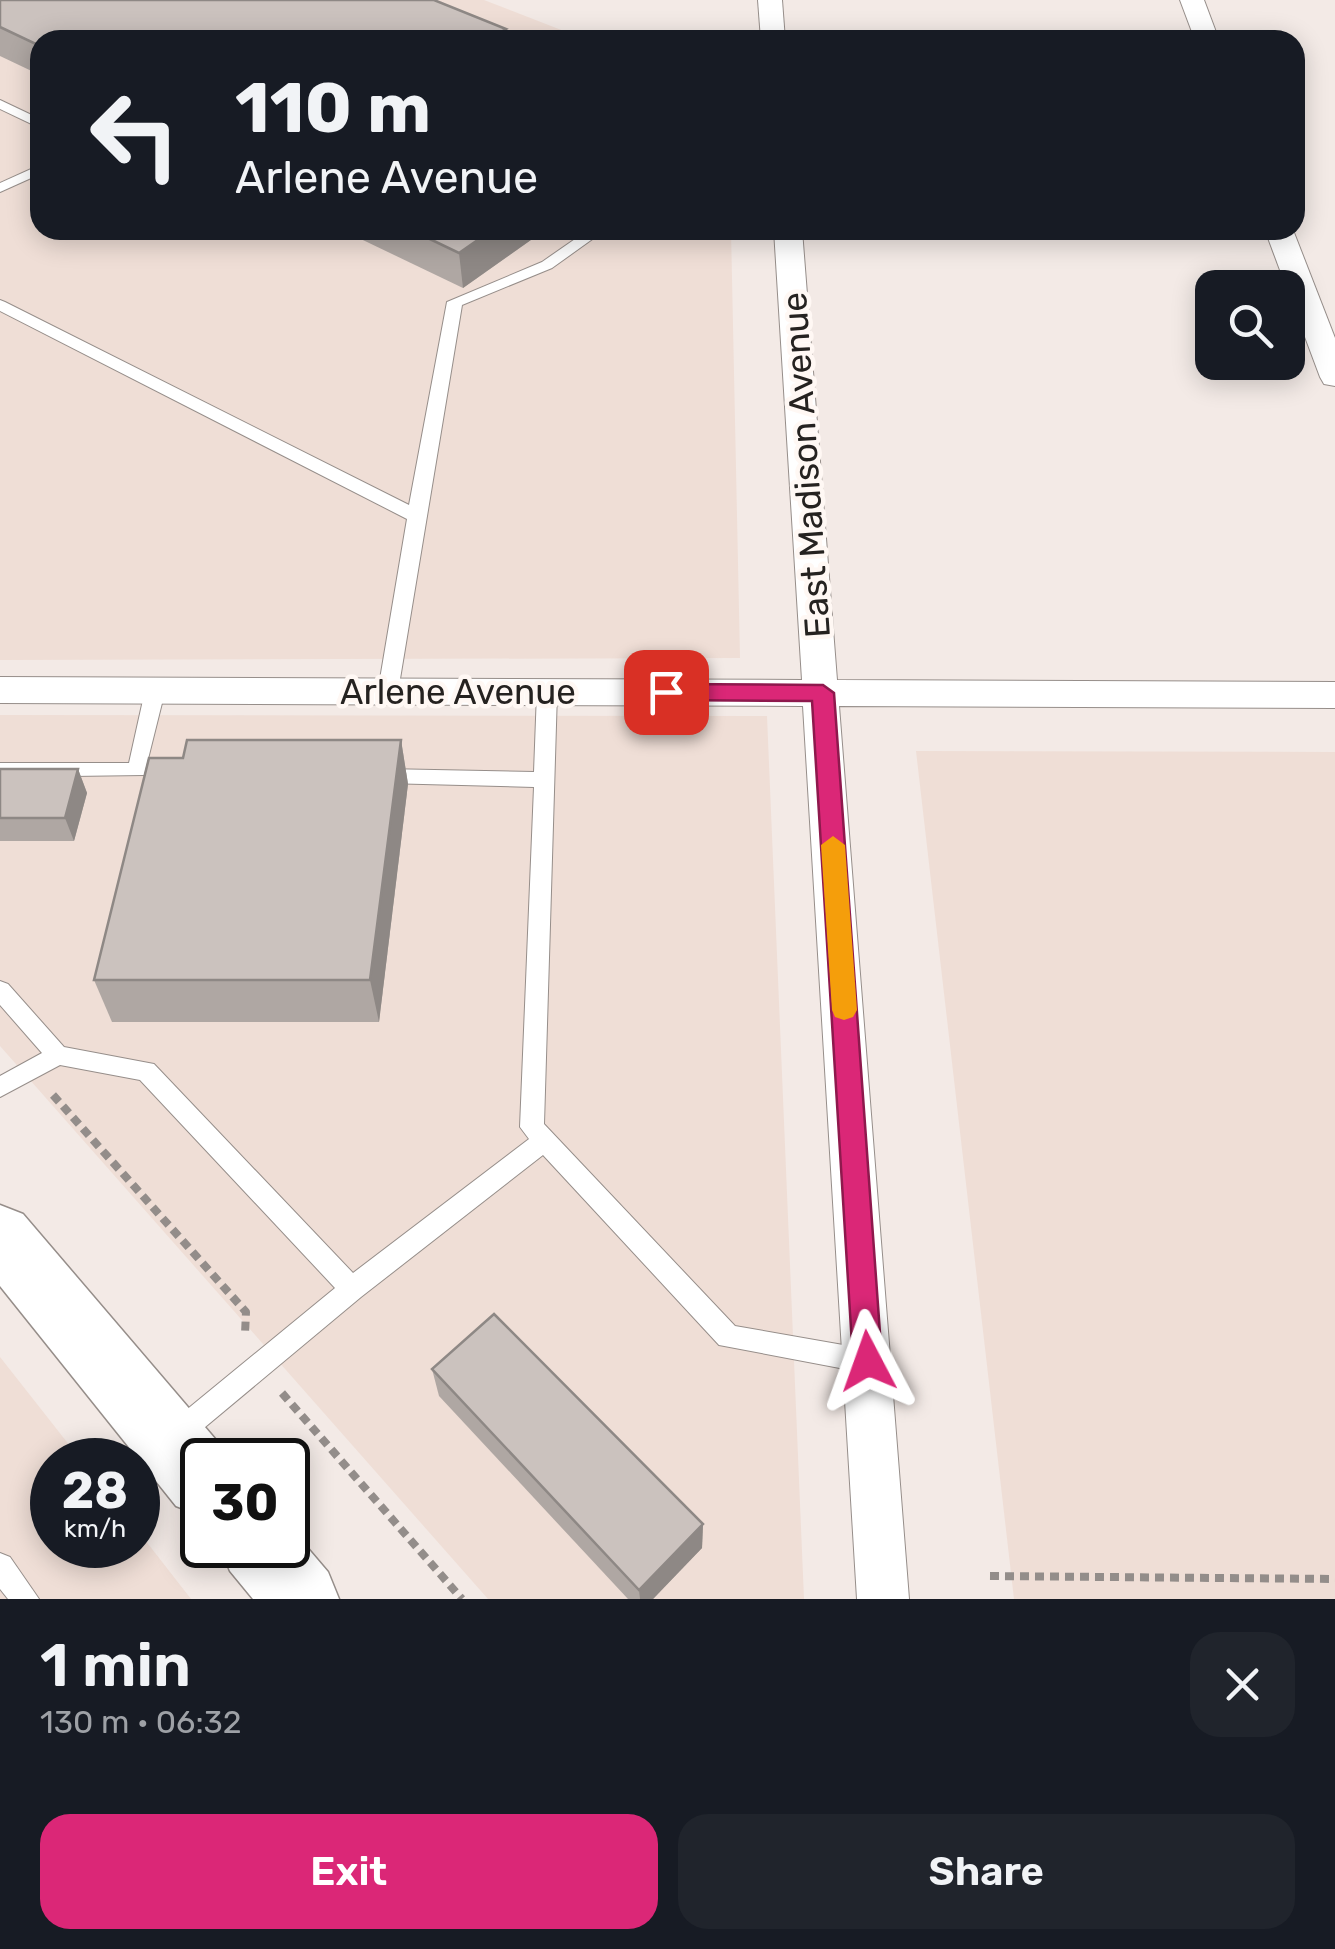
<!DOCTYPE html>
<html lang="en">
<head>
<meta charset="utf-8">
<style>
  body { margin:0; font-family:Rubik,sans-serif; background:#20242c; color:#f1f3f6; height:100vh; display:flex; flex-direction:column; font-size:38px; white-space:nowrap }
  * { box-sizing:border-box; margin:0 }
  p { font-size:32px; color:#9ea1a6 }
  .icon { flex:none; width:55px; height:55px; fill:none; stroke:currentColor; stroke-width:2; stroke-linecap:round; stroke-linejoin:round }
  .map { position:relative; height:1599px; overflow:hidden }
  .details { display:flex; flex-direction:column; background:#171b24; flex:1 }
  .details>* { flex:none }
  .banner { position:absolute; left:30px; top:30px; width:1275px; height:210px; border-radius:30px; box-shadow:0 5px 25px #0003; background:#171b24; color:#f1f3f6; overflow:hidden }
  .buttons { position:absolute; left:1195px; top:270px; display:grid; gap:20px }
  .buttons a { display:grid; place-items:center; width:110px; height:110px; border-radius:20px; background:#171b24; box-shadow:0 5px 25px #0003; font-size:50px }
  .speed { position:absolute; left:30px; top:1438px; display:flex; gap:20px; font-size:50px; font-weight:700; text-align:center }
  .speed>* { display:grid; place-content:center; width:130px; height:130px; border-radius:50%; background:#171b24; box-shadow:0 5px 25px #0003; line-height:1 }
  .speed small { font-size:25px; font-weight:400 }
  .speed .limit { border:5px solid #111; border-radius:15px; background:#fff; color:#111 }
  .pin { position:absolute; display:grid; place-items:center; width:85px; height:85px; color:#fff; margin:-42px; border-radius:20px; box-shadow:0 5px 15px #0006 }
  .me { position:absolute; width:110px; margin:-55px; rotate:356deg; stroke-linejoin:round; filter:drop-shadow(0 0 8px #0008) }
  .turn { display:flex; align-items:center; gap:35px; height:210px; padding:0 40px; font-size:45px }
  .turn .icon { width:130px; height:130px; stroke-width:2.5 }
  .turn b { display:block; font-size:70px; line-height:85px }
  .round { display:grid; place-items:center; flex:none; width:105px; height:105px; border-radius:30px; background:#20242c }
  .summary { display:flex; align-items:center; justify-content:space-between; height:170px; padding:0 40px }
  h1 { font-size:60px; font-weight:600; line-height:75px }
  .button { display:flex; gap:20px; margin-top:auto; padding:20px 40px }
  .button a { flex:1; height:115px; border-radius:30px; background:#db2777; color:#fff; font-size:40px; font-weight:600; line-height:115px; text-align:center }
  .button a+a { background:#20242c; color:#f1f3f6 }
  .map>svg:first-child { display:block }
  .built { fill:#efded6 }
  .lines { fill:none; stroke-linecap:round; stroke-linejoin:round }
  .service-casing { stroke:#968e8a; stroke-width:2 }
  .minor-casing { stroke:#968e8a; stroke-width:2 }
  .primary-casing { stroke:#968e8a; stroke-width:3 }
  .path { stroke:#938d8a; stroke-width:8; stroke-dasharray:9 6; stroke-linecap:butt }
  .service { fill:#fff; fill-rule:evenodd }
  .minor { fill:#fff; fill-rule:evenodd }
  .primary { fill:#fff; fill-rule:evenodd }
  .wall { fill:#afa7a3 }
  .shaded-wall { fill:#8e8885 }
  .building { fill:#cbc2be; stroke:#8e8885; stroke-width:2.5 }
  .route { fill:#db2777; stroke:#8e194d; stroke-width:2.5 }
  .slow { fill:#f59e0b }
  .labels { text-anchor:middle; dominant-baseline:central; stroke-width:9; stroke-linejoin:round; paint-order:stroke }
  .street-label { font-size:35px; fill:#252220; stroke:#fff8f4 }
</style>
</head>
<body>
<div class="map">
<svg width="1335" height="1599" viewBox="0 0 1335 1599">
  <rect width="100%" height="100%" fill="#f3eae6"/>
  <g class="built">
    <path d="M 0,0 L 484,0 L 587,40 L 40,40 L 40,230 L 731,230 L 740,658 L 0,660 Z"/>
    <path d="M 0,715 L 767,716 L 804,1599 L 488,1599 L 0,1046 Z"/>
    <path d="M 916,751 L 1335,752 L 1335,1599 L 1014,1599 Z"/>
    <path d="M 0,1357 L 81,1460 L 52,1460 L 52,1545 L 138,1545 L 138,1531 L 191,1599 L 0,1599 Z"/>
  </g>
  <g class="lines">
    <defs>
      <g id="service">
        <path d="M 0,100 L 40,119 L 40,128 L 0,109 Z"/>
        <path d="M 40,165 L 40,174 L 0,192 L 0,183 Z"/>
        <path d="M 588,230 L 605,230 L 552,268 L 462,305 L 398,691 L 388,698 L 378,691 L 407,519 L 0,311 L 0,300 L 5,302 L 409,505 L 447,302 L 542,262 Z"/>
        <path d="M 155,684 L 165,691 L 144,775 L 0,777 L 0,763 L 129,763 L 145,691 Z"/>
        <path d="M 547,685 L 557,692 L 544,1124 L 735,1326 L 866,1349 L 875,1352 L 879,1361 L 875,1370 L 866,1373 L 719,1345 L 543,1155 L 361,1297 L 186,1443 L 177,1447 L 168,1443 L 164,1434 L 168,1425 L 335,1288 L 140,1080 L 60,1065 L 0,1097 L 0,1076 L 42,1053 L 0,1005 L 0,981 L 8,984 L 64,1047 L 154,1064 L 353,1273 L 529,1139 L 520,1127 L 534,787 L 384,783 L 374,776 L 384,769 L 534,772 L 537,692 Z"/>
        <path d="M 0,1553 L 10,1557 L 39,1599 L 8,1599 L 0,1589 Z"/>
      </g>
      <g id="minor">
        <path d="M 758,0 L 782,0 L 785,40 L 761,40 Z"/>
        <path d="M 1180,0 L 1204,0 L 1219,40 L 1195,40 Z"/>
        <path d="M 774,230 L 802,230 L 837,680 L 1335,682 L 1335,708 L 839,706 L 909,1599 L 857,1599 L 803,706 L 0,703 L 0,677 L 802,680 Z"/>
        <path d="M 1265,230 L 1293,230 L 1335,338 L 1335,386 L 1324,384 L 1320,377 Z"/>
      </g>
      <g id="primary">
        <path d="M 0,1205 L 23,1214 L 228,1454 L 230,1460 L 202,1460 L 202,1516 L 176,1506 L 0,1286 Z"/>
        <path d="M 288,1525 L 328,1572 L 339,1599 L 253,1599 L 230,1571 L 219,1545 L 288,1545 Z"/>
      </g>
    </defs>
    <use href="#service" class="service-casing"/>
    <use href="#minor" class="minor-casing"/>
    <use href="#primary" class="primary-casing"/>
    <g class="path">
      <path d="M 53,1095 L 246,1312 L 245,1334"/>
      <path d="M 282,1393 L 462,1599"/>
      <path d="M 990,1576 L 1335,1579"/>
    </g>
    <use href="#service" class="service"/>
    <use href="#minor" class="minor"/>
    <use href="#primary" class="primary"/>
  </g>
  <g class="wall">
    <path d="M 0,0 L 506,29 L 507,40 L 40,40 L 40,75 L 0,56 Z"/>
    <path d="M 342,230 L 545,230 L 463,288 Z"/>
    <path d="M 401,740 L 408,784 L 379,1022 L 112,1022 L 94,980 L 183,758 Z"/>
    <path d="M 0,769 L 78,769 L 87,793 L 74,841 L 0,841 Z"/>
    <path d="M 432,1369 L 703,1524 L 702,1548 L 653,1599 L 628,1599 L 439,1396 Z"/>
  </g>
  <g class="shaded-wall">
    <path d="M 506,29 L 507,40 L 487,40 Z"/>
    <path d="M 492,230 L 545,230 L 463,288 L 459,253 Z"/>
    <path d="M 401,740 L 408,784 L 379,1022 L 370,980 Z"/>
    <path d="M 78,769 L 87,793 L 74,841 L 65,818 Z"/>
    <path d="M 703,1524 L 702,1548 L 653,1599 L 640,1599 L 639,1590 Z"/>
  </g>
  <g class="building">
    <path d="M 0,0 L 434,0 L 506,29 L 487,40 L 40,40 L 40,46 L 0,27 Z"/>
    <path d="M 411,230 L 492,230 L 459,253 Z"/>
    <path d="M 187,740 L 401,740 L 370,980 L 94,980 L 149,758 L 183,758 Z"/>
    <path d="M 0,769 L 78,769 L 65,818 L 0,818 Z"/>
    <path d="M 494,1314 L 703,1524 L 639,1590 L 432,1369 Z"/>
  </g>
  <path class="route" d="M 666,684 L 823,685 L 834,693 L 882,1361 L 878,1370 L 868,1375 L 857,1370 L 853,1361 L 812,701 L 666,700 L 655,692 Z"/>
  <path class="slow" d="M 833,836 L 845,845 L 857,1010 L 853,1017 L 844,1020 L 835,1017 L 832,1010 L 821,845 Z"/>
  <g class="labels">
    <g class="street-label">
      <text transform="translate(806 465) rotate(-94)">East Madison Avenue</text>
      <text x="458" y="692">Arlene Avenue</text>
    </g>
  </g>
</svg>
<div class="buttons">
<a><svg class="icon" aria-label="search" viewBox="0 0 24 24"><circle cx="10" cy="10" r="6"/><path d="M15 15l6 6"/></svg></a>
</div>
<div class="speed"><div>28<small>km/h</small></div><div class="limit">30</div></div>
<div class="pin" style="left:666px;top:692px;background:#d93025"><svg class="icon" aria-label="arrive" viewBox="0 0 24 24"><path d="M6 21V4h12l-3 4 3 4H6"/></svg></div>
<svg class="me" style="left:868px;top:1361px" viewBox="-20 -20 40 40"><path d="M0-17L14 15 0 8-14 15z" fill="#db2777" stroke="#fff" stroke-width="4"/></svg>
<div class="banner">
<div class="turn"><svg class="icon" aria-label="left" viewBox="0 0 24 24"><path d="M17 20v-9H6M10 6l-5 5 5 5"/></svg><div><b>110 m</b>Arlene Avenue</div></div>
</div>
</div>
<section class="details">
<div class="summary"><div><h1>1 min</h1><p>130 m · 06:32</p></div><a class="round"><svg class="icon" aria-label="close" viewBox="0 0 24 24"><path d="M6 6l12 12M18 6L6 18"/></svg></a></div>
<div class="button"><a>Exit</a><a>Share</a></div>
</section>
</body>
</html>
